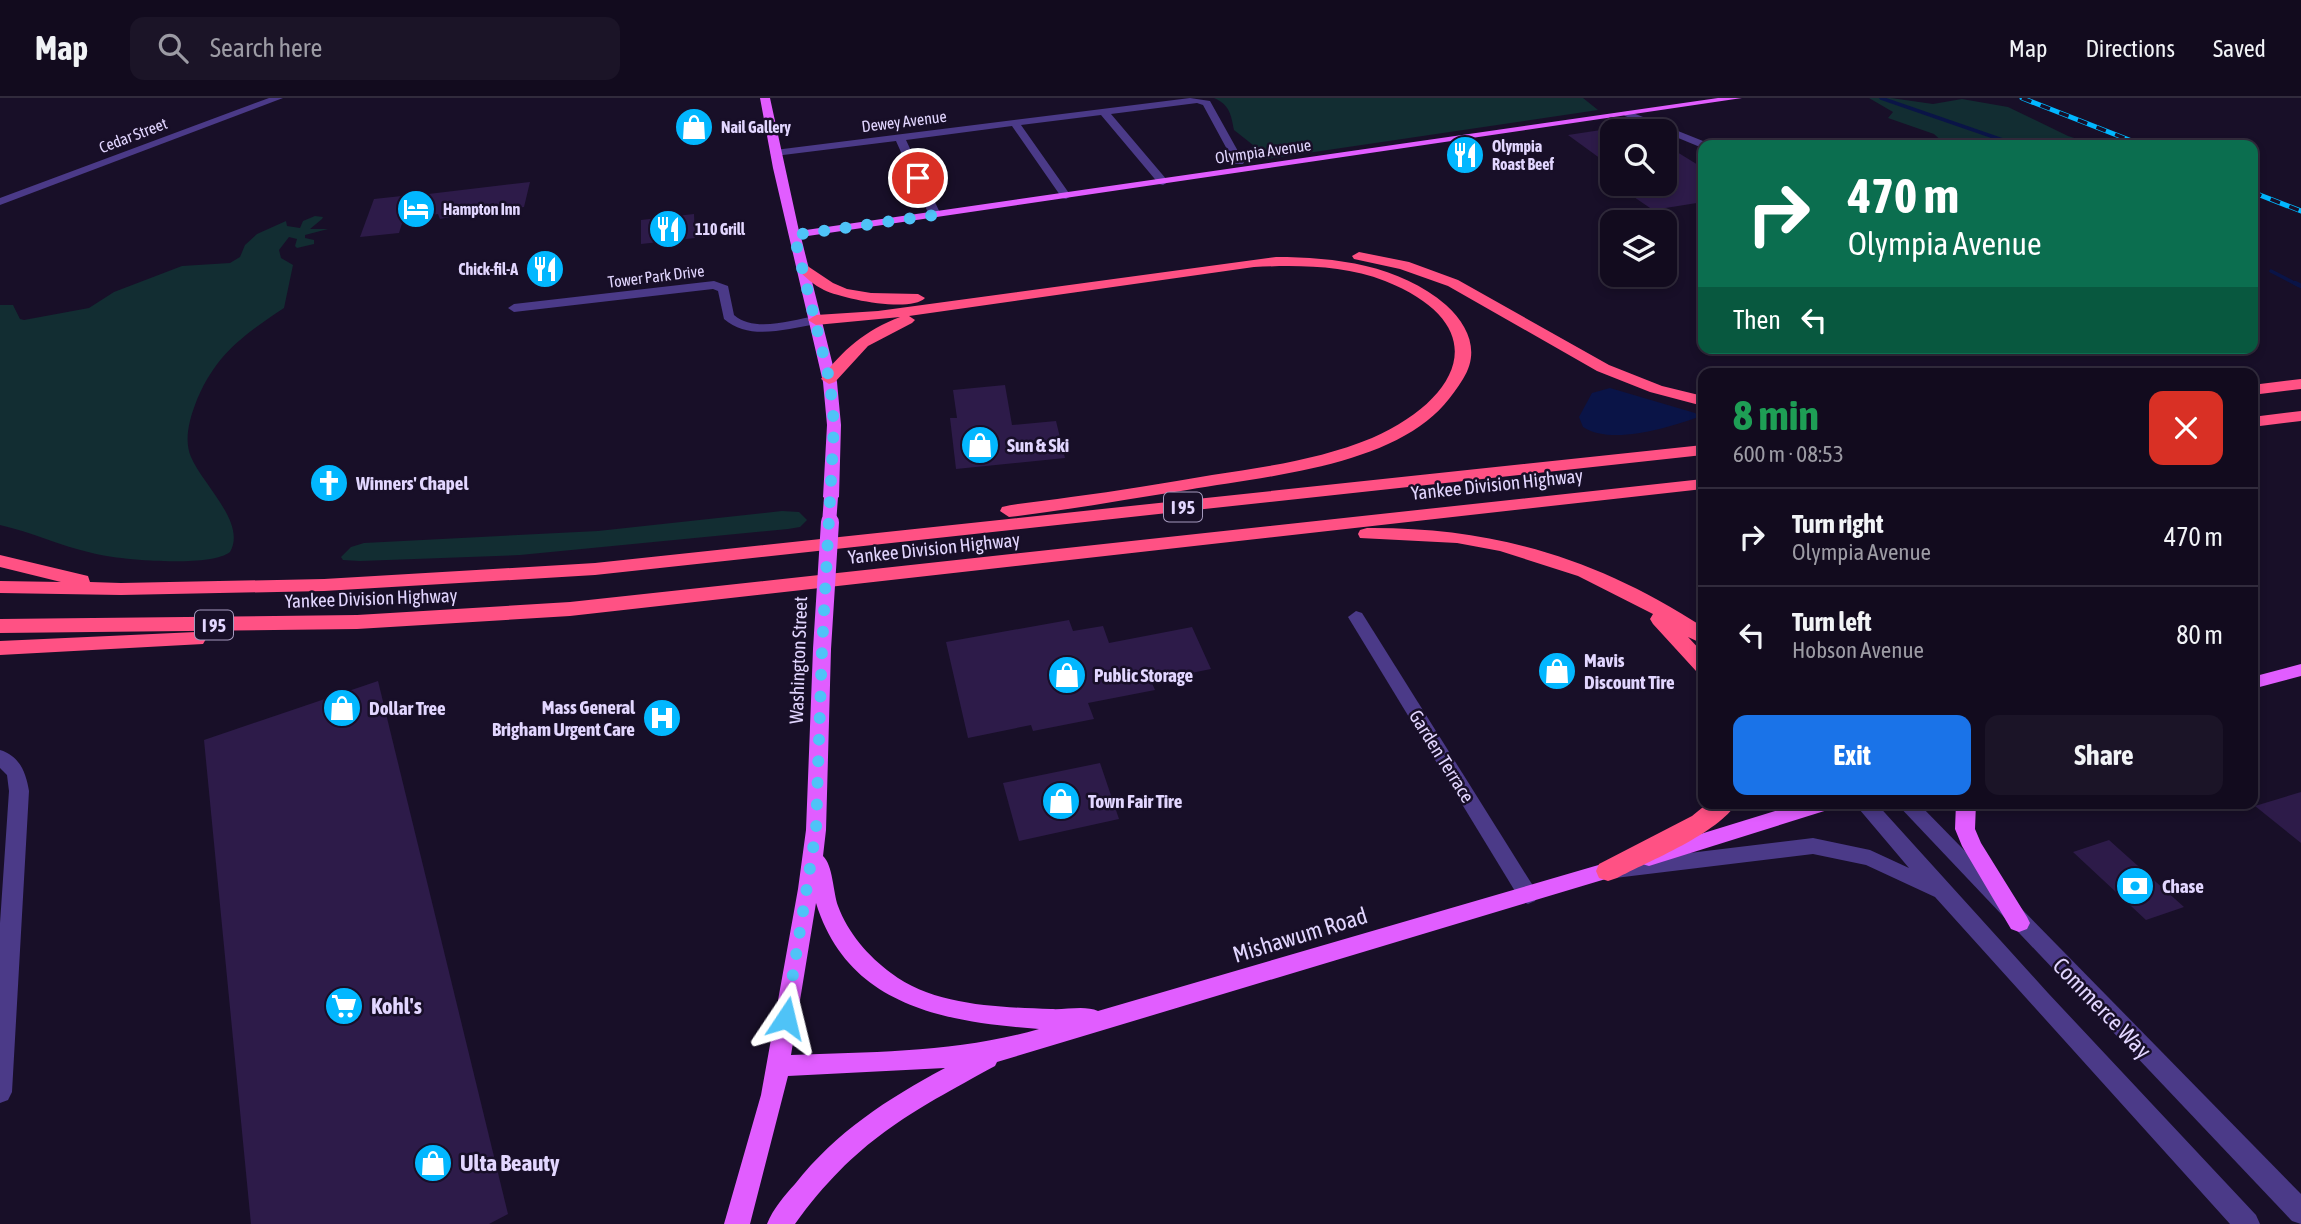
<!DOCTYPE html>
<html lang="en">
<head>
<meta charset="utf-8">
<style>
  body { margin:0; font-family:"Asap Condensed",sans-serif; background:#1b1427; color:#f1f3f6; height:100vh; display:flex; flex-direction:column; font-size:26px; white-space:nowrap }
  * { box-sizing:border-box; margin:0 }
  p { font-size:23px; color:#9c9ba4 }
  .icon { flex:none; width:38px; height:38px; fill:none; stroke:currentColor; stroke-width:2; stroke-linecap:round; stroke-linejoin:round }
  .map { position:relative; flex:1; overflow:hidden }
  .side { position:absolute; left:1698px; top:270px; width:560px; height:441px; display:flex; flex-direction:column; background:#120b1e; border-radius:14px; box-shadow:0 4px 10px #0003,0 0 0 2px #312b3c }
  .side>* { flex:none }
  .top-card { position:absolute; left:1698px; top:42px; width:560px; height:214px; border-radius:14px; box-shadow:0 4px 10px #0003,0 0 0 2px #312b3c; background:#0b6e4f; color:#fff; overflow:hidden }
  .controls { position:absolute; left:1600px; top:21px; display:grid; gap:14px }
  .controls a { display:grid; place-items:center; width:77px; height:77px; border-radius:14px; background:#120b1e; box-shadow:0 4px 10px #0003,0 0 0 2px #312b3c; font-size:35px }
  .pin { position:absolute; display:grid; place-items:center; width:60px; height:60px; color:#fff; margin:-30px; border:4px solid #fff; border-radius:50%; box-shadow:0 2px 7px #0007 }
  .me { position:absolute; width:77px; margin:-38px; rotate:10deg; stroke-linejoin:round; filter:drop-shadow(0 0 5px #0008) }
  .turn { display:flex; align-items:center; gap:24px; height:147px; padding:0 35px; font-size:32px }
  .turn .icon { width:91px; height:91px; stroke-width:2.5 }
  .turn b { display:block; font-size:49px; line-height:60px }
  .then { display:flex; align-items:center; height:66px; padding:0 35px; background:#0003; gap:14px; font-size:26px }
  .round { display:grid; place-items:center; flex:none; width:74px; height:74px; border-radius:14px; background:#1b1427 }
  .head { display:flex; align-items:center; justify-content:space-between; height:119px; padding:0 35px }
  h1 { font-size:42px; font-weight:700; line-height:52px; color:#1e9e55 }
  .primary-button { display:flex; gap:14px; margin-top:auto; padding:14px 35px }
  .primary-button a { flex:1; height:80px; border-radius:14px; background:#1a73e8; color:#fff; font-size:28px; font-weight:700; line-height:80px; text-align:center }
  .primary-button a+a { background:#1b1427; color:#f1f3f6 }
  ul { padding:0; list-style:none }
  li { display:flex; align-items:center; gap:21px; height:98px; padding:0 35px; border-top:2px solid #312b3c }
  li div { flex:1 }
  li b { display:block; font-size:26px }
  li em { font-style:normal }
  header { display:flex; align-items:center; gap:42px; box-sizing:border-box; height:98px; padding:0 35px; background:#120b1e; border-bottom:2px solid #312b3c }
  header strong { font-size:33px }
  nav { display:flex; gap:38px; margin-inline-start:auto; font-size:24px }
  .search { width:490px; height:63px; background:#1b1427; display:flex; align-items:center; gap:18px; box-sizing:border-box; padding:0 24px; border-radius:14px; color:#9c9ba4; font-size:26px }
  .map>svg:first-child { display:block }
  .green { fill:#122d32 }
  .water { fill:#0a1447 }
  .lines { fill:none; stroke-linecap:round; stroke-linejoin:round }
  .stream-far1 { stroke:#0a1447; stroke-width:3.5 }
  .stream { stroke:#0a1447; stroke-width:4.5 }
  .building { fill:#2d1b49 }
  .minor { fill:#4b3a88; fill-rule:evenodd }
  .major { fill:#e15dff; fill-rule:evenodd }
  .highway { fill:#ff5184; fill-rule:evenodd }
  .rail-casing { stroke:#02b7ff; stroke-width:5 }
  .rail { stroke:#180f28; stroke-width:3.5; stroke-dasharray:10; stroke-linecap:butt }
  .major-bridge-far1 { stroke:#e15dff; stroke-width:14 }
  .major-bridge { stroke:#e15dff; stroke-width:18 }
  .route { stroke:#4fc3f7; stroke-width:12; stroke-dasharray:0 21.6 }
  .labels { text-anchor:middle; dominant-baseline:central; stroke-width:5; stroke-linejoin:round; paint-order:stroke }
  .far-street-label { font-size:16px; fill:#e2d6ff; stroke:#180f28 }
  .far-poi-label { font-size:16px; font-weight:bold; fill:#e2d6ff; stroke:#180f28; text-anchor:start }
  .shield { fill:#180f28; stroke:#a59abe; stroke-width:2 }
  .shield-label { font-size:18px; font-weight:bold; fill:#e2d6ff }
  .poi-label { font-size:19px; font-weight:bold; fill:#e2d6ff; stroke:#180f28; text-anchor:start }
  .street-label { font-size:19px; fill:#e2d6ff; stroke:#180f28 }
  .near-street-label { font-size:23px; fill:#e2d6ff; stroke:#180f28 }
  .near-poi-label { font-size:23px; font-weight:bold; fill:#e2d6ff; stroke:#180f28; text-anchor:start }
</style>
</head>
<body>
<header>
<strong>Map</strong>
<div class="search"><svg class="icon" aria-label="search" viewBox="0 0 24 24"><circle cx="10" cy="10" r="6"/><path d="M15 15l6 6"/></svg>Search here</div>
<nav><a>Map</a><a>Directions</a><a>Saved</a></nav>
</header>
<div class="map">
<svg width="2301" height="1126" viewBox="0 0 2301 1126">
  <rect width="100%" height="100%" fill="#180f28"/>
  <g class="green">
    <path d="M 1214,0 L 1583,0 L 1598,12 L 1267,61 L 1248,55 L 1253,47 L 1234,32 C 1231,17 1230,7 1214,0 Z"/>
    <path d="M 1869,0 L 1891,0 L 1933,6 L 1962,1 L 2008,9 L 2068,38 L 2096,47 L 1946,47 L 1934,36 L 1888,20 L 1893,14 Z"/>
    <path d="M 315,118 L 323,119 L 322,121 L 310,131 L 328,131 L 305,137 L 305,140 L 314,142 L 314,146 L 297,150 L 295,148 L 297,141 L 289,139 L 279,152 L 281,160 L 293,167 L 284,210 C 242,238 214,258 195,307 C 189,323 184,343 191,359 C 202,386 247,425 230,454 C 210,470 118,462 92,455 C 61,448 31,434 0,427 L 0,207 L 13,207 L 20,221 L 24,222 L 89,210 L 114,194 L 182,168 L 230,165 L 240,159 L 245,147 L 257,136 L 286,123 L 287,128 L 300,130 L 303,123 Z"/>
    <path d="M 782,413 L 799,414 L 807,422 L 800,429 L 788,431 L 520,457 L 360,463 L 343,462 L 341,459 L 351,449 L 364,445 L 598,433 Z"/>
  </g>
  <path class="water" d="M 1610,290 L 1695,315 L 1699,319 C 1669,329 1612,348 1583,329 L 1579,319 L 1592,295 Z"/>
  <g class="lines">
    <g class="stream-far1">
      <path d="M 1881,0 L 2017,47"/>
      <path d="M 2271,173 L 2298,187"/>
    </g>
    <path class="stream" d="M 2295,185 L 2301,188"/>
  </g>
  <g class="building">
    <path d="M 1601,32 L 1612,39 L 1612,69 L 1568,37 Z"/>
    <path d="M 1664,46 L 1703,70 L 1703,104 L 1653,112 L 1615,86 L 1664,86 Z"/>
    <path d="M 530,84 L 524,109 L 492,113 L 494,105 L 454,113 L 456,118 L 440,121 L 438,116 L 426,118 L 420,97 Z"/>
    <path d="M 411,97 L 399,135 L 360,139 L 374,101 Z"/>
    <path d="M 694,116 L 695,140 L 641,146 L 641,122 Z"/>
    <path d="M 1005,287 L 1012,327 L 1056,323 L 1065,360 L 956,371 L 950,320 L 957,320 L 953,292 Z"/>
    <path d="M 1069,522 L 1073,533 L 1103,528 L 1109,545 L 1192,529 L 1211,571 L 1151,583 L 1155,592 L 1088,605 L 1094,621 L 1033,633 L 1031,627 L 968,640 L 946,544 Z"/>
    <path d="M 378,583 L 508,1116 L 489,1126 L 251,1126 L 204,642 Z"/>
    <path d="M 1100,665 L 1119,721 L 1019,743 L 1003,685 Z"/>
    <path d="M 2301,694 L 2301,745 L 2255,708 Z"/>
    <path d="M 2109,742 L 2119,751 L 2184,809 L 2146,822 L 2073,754 Z"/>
  </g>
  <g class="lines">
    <g class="minor">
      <path d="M 269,0 L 283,0 L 0,107 L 0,100 Z"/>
      <path d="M 1190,0 L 1210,3 L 1244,64 L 1243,66 L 1235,66 L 1203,7 L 1197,5 L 1111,16 L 1167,82 L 1168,84 L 1163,87 L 1159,86 L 1101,17 L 1021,27 L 1071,98 L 1066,101 L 1062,100 L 1012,28 L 906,42 L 941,117 L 935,120 L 929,117 L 896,43 L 775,58 L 770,55 L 775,52 Z"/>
      <path d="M 1628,13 L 1708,45 L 1709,47 L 1700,49 L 1625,18 L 1623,16 Z"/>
      <path d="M 714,183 L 728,188 L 734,217 C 755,235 791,222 816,218 L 822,222 L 816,226 C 786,231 749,243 724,221 L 718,193 L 713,191 L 514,214 L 508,210 L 514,206 Z"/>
      <path d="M 1356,513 L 1362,515 L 1535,791 L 1538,797 L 1535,803 L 1528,806 L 1521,803 L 1348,519 Z"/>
      <path d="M 0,652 C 20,658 26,675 29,693 L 12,994 L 8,1002 L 0,1005 L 0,825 L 9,693 L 7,677 L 0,670 Z"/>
      <path d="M 1854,705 L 1876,705 L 2048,895 L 2256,1117 L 2260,1126 L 2230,1126 L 1935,799 L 1866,767 L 1813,756 L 1615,780 L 1608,778 L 1605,772 L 1608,766 L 1615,764 L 1813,740 L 1870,752 L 1909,770 Z"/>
      <path d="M 1896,705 L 1918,705 L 2301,1096 L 2301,1126 L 2292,1123 Z"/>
    </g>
    <g class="major">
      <path d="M 760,0 L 770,0 L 799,133 L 1718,0 L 1742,0 L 801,139 L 837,284 L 841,327 L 839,399 L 831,404 L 823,399 L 827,327 L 823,284 L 773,70 Z"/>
      <path d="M 822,545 L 831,551 L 826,732 L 823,758 C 833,767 833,794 838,808 C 848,835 868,858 891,875 C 934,908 998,909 1051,911 C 1066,912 1085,907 1098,913 L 1619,761 L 1626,763 L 1629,769 L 1626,775 L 1619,777 L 997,964 L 995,968 C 909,1015 855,1043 795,1126 L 767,1126 C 773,1111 784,1098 795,1086 C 836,1034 887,1001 945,970 L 788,978 L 750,1126 L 724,1126 L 761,997 L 798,791 L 806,732 L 813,551 ZM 816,805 C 848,909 946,924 1039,931 C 959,954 875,954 791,957 Z"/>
      <path d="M 2301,566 L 2301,578 L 2252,591 L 2252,579 Z"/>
      <path d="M 1801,705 L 1837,705 L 1834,710 L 1649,768 L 1642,766 L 1639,760 L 1642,754 Z"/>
      <path d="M 1956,705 L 1976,705 L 1975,731 L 1981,745 L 2027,819 L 2030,825 L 2027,831 L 2019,834 L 2011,831 L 1962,748 L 1955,731 Z"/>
    </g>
    <g class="highway">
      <path d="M 1359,154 L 1409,164 L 1458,182 L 1609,267 L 1662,288 L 1703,298 L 1703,308 L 1650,294 L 1597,273 L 1448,188 L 1400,171 L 1354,161 L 1352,158 Z"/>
      <path d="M 1276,159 C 1335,159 1400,167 1446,207 C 1469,228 1480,254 1463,281 C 1451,300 1439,315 1420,328 C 1361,370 1258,380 1187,392 C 1128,401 1069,412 1009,419 L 1000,413 L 1002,409 C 1024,404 1048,403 1071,399 C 1118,393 1165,385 1212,377 C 1266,369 1321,361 1372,340 C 1463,300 1495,227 1385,183 C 1343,167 1298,167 1254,169 L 909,218 L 915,222 L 912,225 L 868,248 L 835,284 L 829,286 L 821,281 C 842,252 866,232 900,219 L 816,227 L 808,222 L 816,217 L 878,213 Z"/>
      <path d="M 803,165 L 833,185 L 847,191 L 871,195 L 918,196 L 925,200 C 910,215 843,201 824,192 C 814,187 806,180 798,172 L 798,166 Z"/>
      <path d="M 2301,281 L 2301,291 L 2252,297 L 2252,287 Z"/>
      <path d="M 2301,313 L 2301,323 L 2252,329 L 2252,319 Z"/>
      <path d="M 1703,347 L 1703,357 L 595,477 L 324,493 L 121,497 L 0,495 L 0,483 L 61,484 L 0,469 L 0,457 L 88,478 L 90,484 L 121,485 L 324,481 L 595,465 Z"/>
      <path d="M 1703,381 L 1703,391 L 570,518 L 357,531 L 0,535 L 0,521 L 357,517 L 570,504 Z"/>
      <path d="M 1367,430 C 1493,429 1597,460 1703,529 L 1703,546 L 1688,539 L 1703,555 L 1703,575 L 1696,573 L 1653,526 L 1650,521 L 1653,516 L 1578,478 L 1500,453 L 1457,445 L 1360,440 L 1358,436 L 1360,432 Z"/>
      <path d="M 196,534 L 203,536 L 206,541 L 203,546 L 0,557 L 0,543 Z"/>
      <path d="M 1708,705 L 1736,705 C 1721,734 1647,764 1617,780 L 1608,783 L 1599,780 L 1596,773 L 1599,766 L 1692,718 Z"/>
    </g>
    <defs>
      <g id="rail">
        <path d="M 2022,0 L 2142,47"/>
        <path d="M 2252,94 L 2301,113"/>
      </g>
    </defs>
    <use href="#rail" class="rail-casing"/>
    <use href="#rail" class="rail"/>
    <path class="major-bridge-far1" d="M 829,426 L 831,399"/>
    <path class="major-bridge" d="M 822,551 L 830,424"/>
  </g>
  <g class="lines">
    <path class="route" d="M 786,920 L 816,732 L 822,551 L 834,327 L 830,284 L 794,137 L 935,117 L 918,80"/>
  </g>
  <defs>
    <symbol id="shop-disc" viewBox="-11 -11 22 22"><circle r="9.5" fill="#02b7ff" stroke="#180f28"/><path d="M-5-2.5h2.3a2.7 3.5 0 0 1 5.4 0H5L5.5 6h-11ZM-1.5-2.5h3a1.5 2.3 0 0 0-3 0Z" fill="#fff"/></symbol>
    <symbol id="restaurant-disc" viewBox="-11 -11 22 22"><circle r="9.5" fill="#02b7ff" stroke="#180f28"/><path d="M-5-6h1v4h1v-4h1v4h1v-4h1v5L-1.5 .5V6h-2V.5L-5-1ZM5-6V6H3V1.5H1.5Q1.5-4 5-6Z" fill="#fff"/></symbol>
    <symbol id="hotel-disc" viewBox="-11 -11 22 22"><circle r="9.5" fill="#02b7ff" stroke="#180f28"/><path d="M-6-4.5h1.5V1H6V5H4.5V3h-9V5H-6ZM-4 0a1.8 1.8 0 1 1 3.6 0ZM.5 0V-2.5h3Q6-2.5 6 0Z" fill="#fff"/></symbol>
    <symbol id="church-disc" viewBox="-11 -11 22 22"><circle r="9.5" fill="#02b7ff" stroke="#180f28"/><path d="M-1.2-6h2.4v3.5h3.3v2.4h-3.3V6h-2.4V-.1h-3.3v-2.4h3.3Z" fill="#fff"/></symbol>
    <symbol id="hospital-disc" viewBox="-11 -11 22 22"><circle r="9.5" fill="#02b7ff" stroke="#180f28"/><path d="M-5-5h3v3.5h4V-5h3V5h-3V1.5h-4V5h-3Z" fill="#fff"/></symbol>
    <symbol id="bank-disc" viewBox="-11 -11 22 22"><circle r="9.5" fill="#02b7ff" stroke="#180f28"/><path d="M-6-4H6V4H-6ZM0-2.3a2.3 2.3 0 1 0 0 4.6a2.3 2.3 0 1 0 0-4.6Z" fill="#fff"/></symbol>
    <symbol id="supermarket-disc" viewBox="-11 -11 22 22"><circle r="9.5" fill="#02b7ff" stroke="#180f28"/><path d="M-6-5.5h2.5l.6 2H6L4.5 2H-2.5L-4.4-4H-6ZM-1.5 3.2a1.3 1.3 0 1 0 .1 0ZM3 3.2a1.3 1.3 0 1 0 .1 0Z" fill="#fff"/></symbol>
  </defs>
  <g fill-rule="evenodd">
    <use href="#shop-disc" x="672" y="7" width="44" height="44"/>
    <use href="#restaurant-disc" x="1443" y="35" width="44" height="44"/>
    <use href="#hotel-disc" x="394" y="89" width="44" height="44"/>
    <use href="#restaurant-disc" x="646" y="109" width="44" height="44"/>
    <use href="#restaurant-disc" x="523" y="149" width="44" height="44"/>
    <use href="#shop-disc" x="958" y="325" width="44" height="44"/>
    <use href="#church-disc" x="307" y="363" width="44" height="44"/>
    <use href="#shop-disc" x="1535" y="551" width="44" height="44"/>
    <use href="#shop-disc" x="1045" y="555" width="44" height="44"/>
    <use href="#shop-disc" x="320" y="588" width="44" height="44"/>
    <use href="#hospital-disc" x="640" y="598" width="44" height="44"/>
    <use href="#shop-disc" x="1039" y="681" width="44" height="44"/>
    <use href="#bank-disc" x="2113" y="766" width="44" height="44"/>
    <use href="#supermarket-disc" x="322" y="886" width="44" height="44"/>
    <use href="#shop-disc" x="411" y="1043" width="44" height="44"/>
  </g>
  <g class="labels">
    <g class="far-street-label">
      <text transform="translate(904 23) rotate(-7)">Dewey Avenue</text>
      <text transform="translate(133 37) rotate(-21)">Cedar Street</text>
      <text transform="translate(1263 53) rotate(-8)">Olympia Avenue</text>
      <text transform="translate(656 178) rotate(-7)">Tower Park Drive</text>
    </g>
    <g class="far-poi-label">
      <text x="721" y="29">Nail Gallery</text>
      <text x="1492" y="48">Olympia<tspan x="1492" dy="18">Roast Beef</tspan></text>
      <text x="443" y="111">Hampton Inn</text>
      <text x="695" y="131">110 Grill</text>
      <text x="518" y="171" text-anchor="end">Chick-fil-A</text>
    </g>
    <g class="shield">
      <rect x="1164" y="394.5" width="38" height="29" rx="5"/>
      <rect x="195" y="512.5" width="38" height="29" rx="5"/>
    </g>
    <g class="shield-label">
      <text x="1183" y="409">I 95</text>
      <text x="214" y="527">I 95</text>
    </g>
    <g class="poi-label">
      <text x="1007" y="347">Sun &amp; Ski</text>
      <text x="356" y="385">Winners' Chapel</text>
      <text x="1584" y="562">Mavis<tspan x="1584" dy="22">Discount Tire</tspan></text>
      <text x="1094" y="577">Public Storage</text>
      <text x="635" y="609" text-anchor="end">Mass General<tspan x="635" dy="22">Brigham Urgent Care</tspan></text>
      <text x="369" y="610">Dollar Tree</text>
      <text x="1088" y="703">Town Fair Tire</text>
      <text x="2162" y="788">Chase</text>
    </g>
    <g class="street-label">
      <text transform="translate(1497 386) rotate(-6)">Yankee Division Highway</text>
      <text transform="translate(934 450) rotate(-6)">Yankee Division Highway</text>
      <text transform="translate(371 500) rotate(-2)">Yankee Division Highway</text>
      <text transform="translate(798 562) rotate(-88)">Washington Street</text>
      <text transform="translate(1442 658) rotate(58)">Garden Terrace</text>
    </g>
    <g class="near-street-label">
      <text transform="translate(1300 837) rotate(-17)">Mishawum Road</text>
      <text transform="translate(2102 910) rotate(46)">Commerce Way</text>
    </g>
    <g class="near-poi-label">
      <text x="371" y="908">Kohl's</text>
      <text x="460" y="1065">Ulta Beauty</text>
    </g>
  </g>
</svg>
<div class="controls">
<a><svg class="icon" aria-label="search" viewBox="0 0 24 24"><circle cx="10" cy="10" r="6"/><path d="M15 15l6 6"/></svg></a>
<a><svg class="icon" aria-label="layers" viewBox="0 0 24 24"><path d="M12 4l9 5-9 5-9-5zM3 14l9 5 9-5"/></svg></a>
</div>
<div class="pin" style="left:918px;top:80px;background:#d93025"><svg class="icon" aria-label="arrive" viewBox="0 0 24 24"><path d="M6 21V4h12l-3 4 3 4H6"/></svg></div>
<svg class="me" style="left:786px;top:920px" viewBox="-20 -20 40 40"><path d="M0-17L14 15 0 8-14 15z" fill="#4fc3f7" stroke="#fff" stroke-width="4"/></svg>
<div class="top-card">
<div class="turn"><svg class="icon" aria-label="right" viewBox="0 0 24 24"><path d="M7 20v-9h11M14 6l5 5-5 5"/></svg><div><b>470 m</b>Olympia Avenue</div></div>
<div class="then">Then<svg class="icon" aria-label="left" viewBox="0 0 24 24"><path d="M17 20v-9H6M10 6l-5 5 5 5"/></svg></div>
</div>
<section class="side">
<div class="head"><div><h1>8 min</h1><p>600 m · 08:53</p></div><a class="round" style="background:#d93025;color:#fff"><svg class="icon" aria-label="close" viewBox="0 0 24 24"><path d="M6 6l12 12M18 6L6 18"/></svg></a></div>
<ul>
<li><svg class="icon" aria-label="right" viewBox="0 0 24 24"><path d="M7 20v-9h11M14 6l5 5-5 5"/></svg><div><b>Turn right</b><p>Olympia Avenue</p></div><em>470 m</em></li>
<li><svg class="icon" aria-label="left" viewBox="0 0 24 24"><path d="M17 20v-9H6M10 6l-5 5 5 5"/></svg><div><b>Turn left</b><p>Hobson Avenue</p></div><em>80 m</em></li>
</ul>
<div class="primary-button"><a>Exit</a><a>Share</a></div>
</section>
</div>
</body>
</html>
